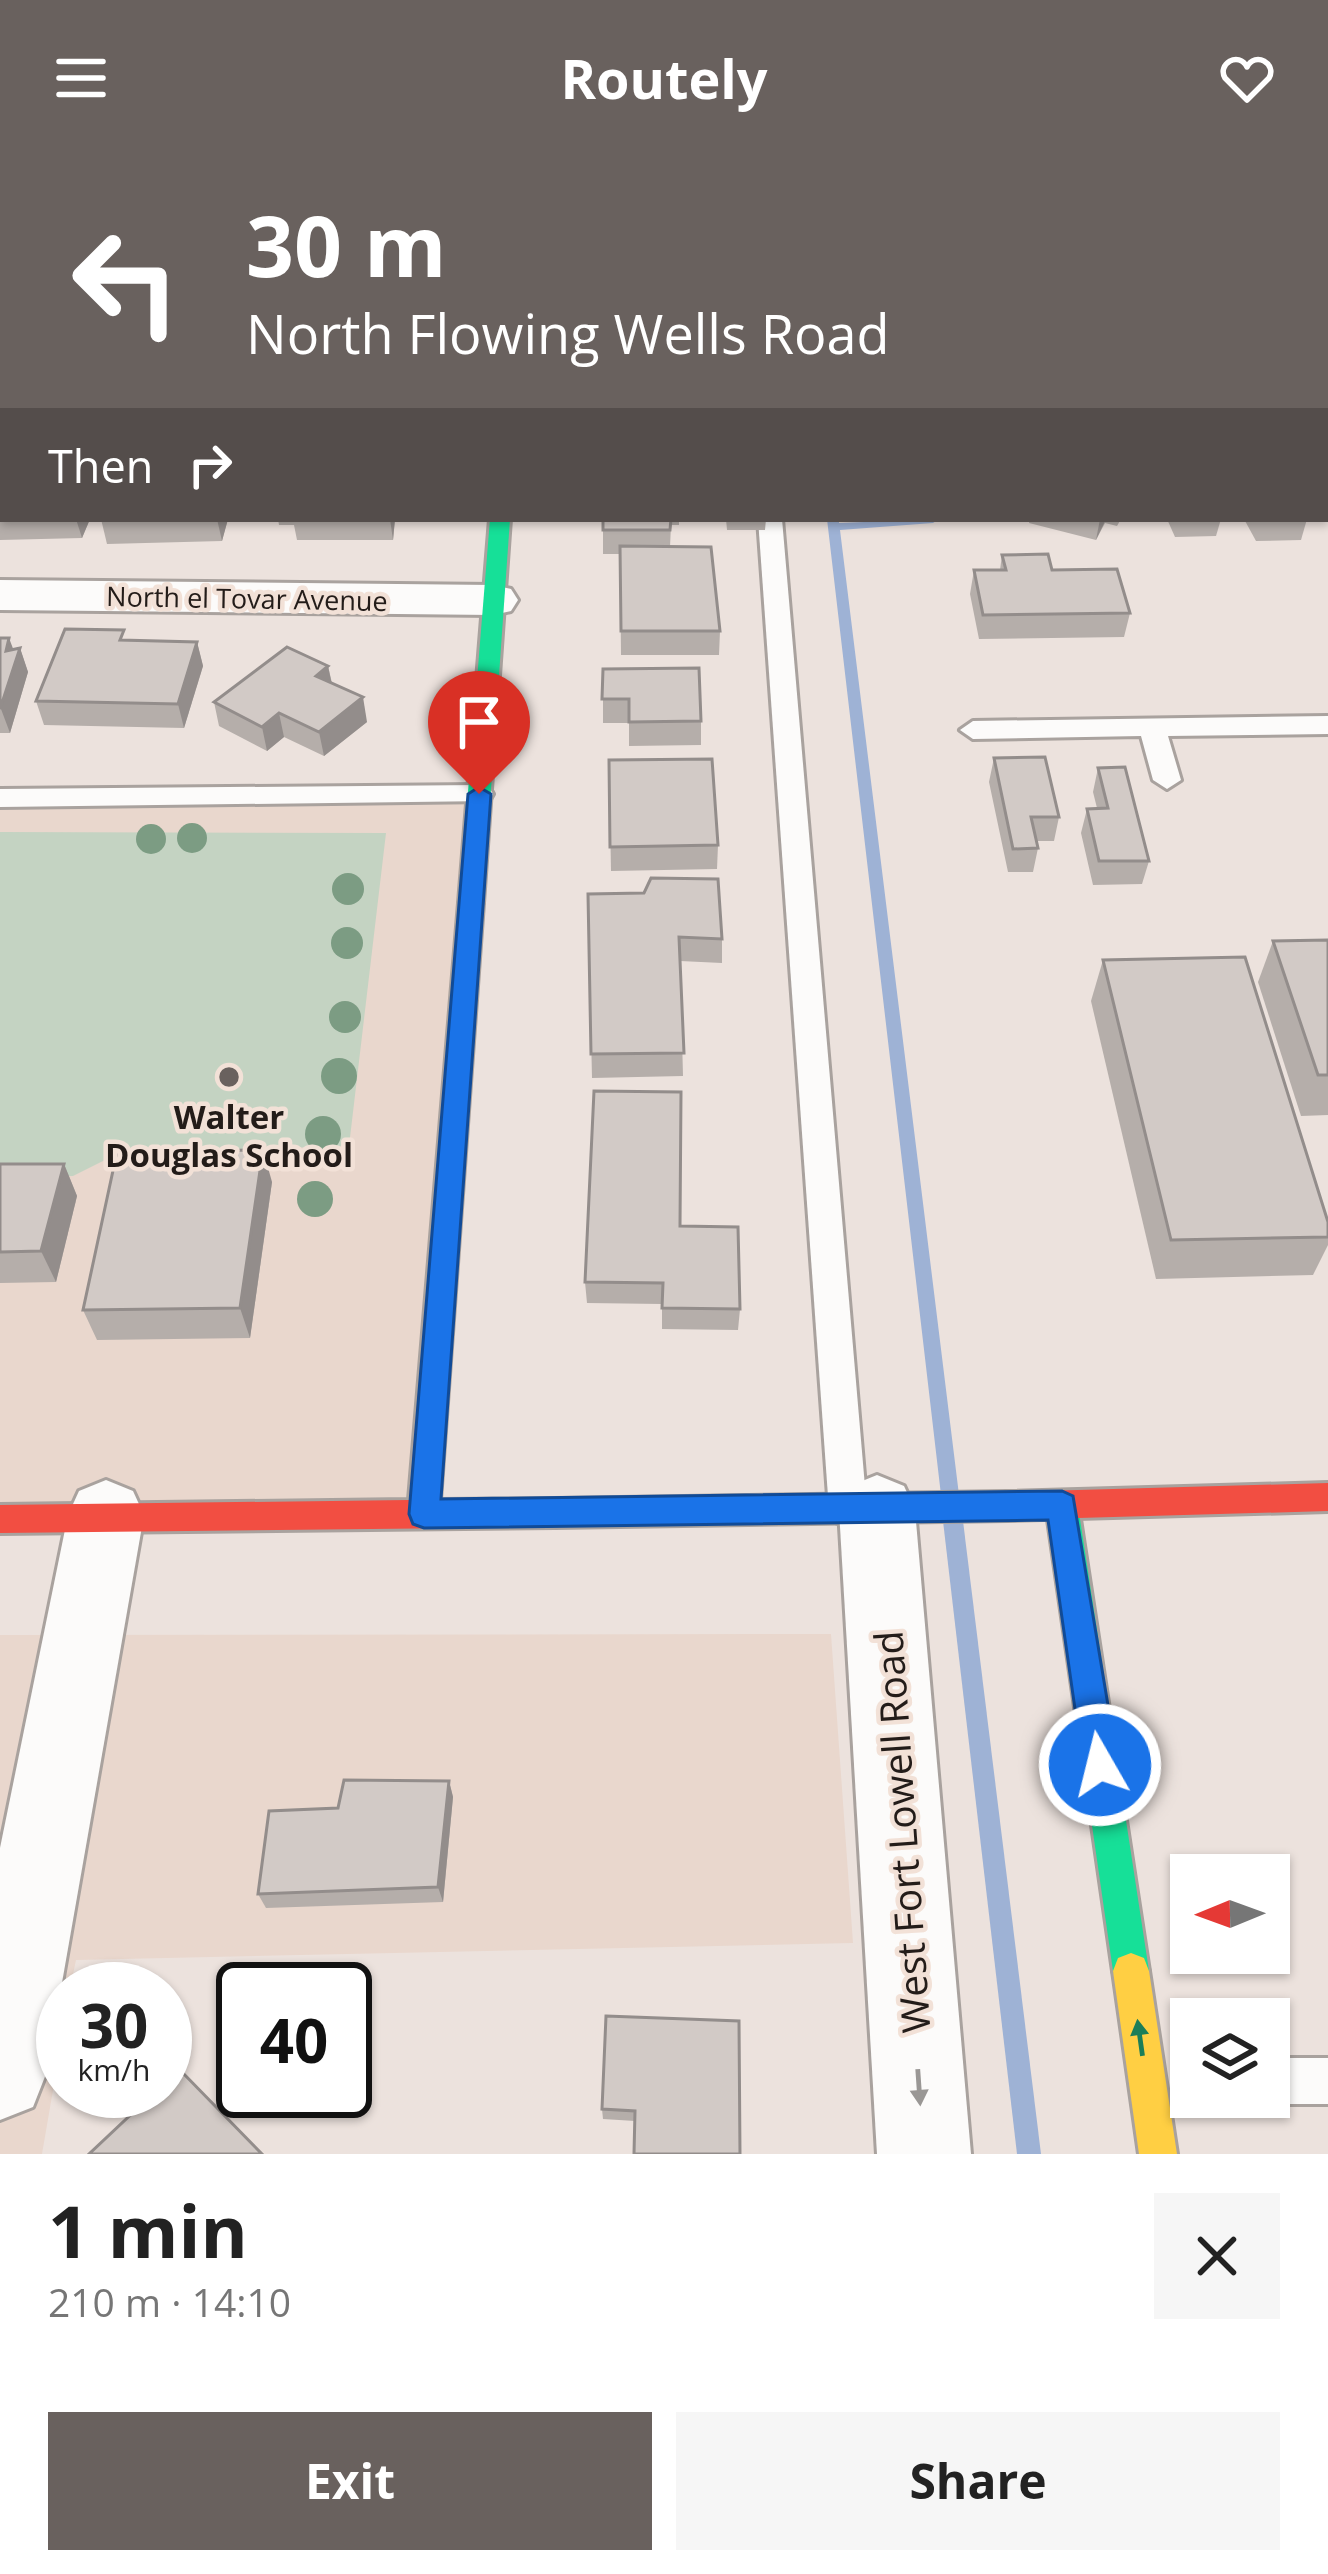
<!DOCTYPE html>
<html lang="en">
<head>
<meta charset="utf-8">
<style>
  body { margin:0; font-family:"Open Sans",sans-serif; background:#f6f6f6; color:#222; height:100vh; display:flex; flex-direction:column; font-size:45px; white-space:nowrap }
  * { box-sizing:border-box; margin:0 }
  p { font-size:39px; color:#767676 }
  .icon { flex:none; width:66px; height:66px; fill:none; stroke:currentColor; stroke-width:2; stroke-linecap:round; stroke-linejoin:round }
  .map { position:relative; height:1998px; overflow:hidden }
  .panel { display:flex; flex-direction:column; background:#fff; flex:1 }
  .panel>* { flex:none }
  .hud { position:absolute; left:0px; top:0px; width:1329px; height:366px; box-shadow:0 3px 9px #0004; background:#69615e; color:#fff; overflow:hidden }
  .needle { width:78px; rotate:269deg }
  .buttons { position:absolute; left:1170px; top:1698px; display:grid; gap:24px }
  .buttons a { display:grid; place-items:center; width:120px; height:120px; border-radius:0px; background:#fff; box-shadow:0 3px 9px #0004; font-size:60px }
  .speed { position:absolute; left:36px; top:1806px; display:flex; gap:24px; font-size:60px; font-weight:700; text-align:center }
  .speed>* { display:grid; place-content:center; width:156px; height:156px; border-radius:50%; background:#fff; box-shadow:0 3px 9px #0004; line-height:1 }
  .speed small { font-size:30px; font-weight:400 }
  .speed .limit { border:6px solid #111; border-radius:18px; background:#fff; color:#111 }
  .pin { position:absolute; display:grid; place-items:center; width:102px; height:102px; color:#fff; margin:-123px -51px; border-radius:50% 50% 50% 0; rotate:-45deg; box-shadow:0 0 12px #0007 }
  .pin .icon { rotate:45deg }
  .me { position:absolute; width:132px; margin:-66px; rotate:352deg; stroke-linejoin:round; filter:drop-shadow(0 0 9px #0008) }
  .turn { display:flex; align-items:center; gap:42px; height:252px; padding:0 48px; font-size:54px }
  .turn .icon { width:156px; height:156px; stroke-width:2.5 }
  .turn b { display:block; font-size:84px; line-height:102px }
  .then { display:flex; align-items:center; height:114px; padding:0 48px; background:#0003; gap:24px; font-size:45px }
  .round { display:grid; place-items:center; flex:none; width:126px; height:126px; border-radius:0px; background:#f6f6f6 }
  .summary { display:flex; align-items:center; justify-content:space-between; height:204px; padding:0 48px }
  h1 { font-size:72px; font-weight:700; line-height:90px }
  .action { display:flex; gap:24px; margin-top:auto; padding:24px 48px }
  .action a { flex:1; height:138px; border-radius:0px; background:#69615e; color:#fff; font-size:48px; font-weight:700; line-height:138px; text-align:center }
  .action a+a { background:#f6f6f6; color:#222 }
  header { display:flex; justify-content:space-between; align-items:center; height:156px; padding:0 48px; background:#69615e; color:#fff; font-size:54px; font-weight:700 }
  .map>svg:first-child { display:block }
  .built { fill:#e9d7cd }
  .green { fill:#c4d3c2 }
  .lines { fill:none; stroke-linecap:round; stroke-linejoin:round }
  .stream { fill:#9eb2d5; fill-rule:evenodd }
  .lane-casing { stroke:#a9a29e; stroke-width:6 }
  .street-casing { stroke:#a9a29e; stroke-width:6 }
  .fast-casing { stroke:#a9a29e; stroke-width:6 }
  .slow-casing { stroke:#a9a29e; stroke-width:6 }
  .jam-casing { stroke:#a9a29e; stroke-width:6 }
  .lane { fill:#fcfbfa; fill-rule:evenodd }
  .street { fill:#fcfbfa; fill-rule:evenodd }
  .fast { fill:#16e098; fill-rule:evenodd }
  .slow { fill:#ffcf43; fill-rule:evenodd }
  .jam { fill:#f24e42; fill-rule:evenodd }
  .tree { fill:#7c9c83 }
  .wall { fill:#b5aeaa }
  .shaded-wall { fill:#938d8b }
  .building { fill:#d2cac6; stroke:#938d8b; stroke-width:3 }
  .oneway { fill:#1c7e58 }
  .oneway2 { fill:#9a9795 }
  .route { fill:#1a73e8; stroke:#114b97; stroke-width:3 }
  .poi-dot { fill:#69615e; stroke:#f2e1d7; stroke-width:4.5 }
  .labels { text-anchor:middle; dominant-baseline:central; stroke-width:9; stroke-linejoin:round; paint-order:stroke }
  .far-street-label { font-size:27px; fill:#231c19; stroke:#f2e1d7 }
  .poi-label { font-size:33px; font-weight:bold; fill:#231c19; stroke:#f2e1d7 }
  .near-street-label { font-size:39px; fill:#231c19; stroke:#f2e1d7 }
</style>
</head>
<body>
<header><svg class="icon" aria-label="menu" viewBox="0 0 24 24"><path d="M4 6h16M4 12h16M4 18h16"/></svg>Routely<svg class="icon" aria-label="heart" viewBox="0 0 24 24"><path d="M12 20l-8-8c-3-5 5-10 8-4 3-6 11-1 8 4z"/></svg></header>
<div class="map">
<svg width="1328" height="1998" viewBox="0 0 1328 1998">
  <rect width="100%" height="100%" fill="#ece2dd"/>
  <g class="built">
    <path d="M 0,630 L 480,630 L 424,1357 L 0,1362 Z"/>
    <path d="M 831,1478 L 853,1787 L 76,1804 L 70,1833 L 63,1833 L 63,1876 L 42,1998 L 0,1998 L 0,1479 Z"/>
  </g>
  <path class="green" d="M 0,676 L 386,677 L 349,990 L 119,997 L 73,1020 L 0,1022 Z"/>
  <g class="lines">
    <g class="stream">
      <rect x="785" y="0" width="10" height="3"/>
      <path d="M 827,363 L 839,363 L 839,367 L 939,363 L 933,367 L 840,374 L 959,1339 L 957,1345 L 950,1348 L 943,1345 L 941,1339 Z"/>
      <path d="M 953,1356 L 960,1359 L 963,1365 L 1041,1998 L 1017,1998 L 943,1365 L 946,1359 Z"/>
    </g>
    <defs>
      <g id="lane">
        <rect x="733" y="0" width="18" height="3"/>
        <path d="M 973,0 L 991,0 L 992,3 L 974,3 Z"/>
        <rect x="0" y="37" width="3" height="12"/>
        <rect x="0" y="278" width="3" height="14"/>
        <rect x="1326" y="301" width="2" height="14"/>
        <path d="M 758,363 L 782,363 L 867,1354 L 861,1366 L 848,1371 L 835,1366 L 829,1354 Z"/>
        <path d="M 1328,560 L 1328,578 L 1168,580 L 1181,624 L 1167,633 L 1153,624 L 1141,580 L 973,583 L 960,574 L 973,565 Z"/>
        <path d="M 479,629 L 489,631 L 493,638 L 489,645 L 0,651 L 0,633 Z"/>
        <path d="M 1269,1902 L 1328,1902 L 1328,1948 L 1269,1948 L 1253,1941 L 1269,1941 Z"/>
      </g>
      <g id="street">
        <path d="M 435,0 L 475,0 L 477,3 L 437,3 Z"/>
        <rect x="0" y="136" width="3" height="26"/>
        <path d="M 0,424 L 493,429 L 511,433 L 518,444 L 511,455 L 493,459 L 0,454 Z"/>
        <path d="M 877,1319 L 904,1330 L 915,1354 L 971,1998 L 877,1998 L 839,1354 L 850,1330 Z"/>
        <path d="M 106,1324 L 133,1335 L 144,1359 L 46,1918 L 33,1951 L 0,1964 L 0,1692 L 68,1359 L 79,1335 Z"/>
      </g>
      <g id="fast">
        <path d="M 490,363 L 510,363 L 483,747 L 471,755 L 459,747 Z"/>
        <path d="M 1062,1336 L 1073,1340 L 1078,1350 L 1149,1815 L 1144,1828 L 1131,1833 L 1118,1828 L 1113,1815 L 1046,1350 L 1051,1340 Z"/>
      </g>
      <g id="slow">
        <path d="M 1007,1336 L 1018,1340 L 1023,1350 L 1018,1360 L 1007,1364 L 555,1371 L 544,1367 L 539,1357 L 544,1347 L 555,1343 Z"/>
        <path d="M 1131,1797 L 1144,1802 L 1149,1815 L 1177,1998 L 1139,1998 L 1113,1815 L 1118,1802 Z"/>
      </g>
      <g id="jam">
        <path d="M 471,739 L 483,747 L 440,1344 L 555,1343 L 566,1347 L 571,1357 L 566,1367 L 555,1371 L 0,1377 L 0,1349 L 409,1344 L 459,747 Z"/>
        <path d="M 1328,1327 L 1328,1355 L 1007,1364 L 996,1360 L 991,1350 L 996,1340 L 1007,1336 Z"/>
      </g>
    </defs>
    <use href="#lane" class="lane-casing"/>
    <use href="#street" class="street-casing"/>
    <use href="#fast" class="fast-casing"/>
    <use href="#slow" class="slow-casing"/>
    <use href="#jam" class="jam-casing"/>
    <use href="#lane" class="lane"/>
    <use href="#street" class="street"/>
    <use href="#fast" class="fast"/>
    <use href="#slow" class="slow"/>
    <use href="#jam" class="jam"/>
  </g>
  <g class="tree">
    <circle cx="192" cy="682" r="15"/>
    <circle cx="151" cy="683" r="15"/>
    <circle cx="348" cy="733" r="16"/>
    <circle cx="347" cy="787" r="16"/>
    <circle cx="345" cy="861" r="16"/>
    <circle cx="339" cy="920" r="18"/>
    <circle cx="323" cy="978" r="18"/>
    <circle cx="315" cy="1043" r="18"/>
  </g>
  <g class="wall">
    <path d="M 0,0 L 95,0 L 94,3 L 3,3 L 3,9 L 0,9 Z"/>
    <path d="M 141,0 L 198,0 L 197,3 L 142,3 Z"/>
    <path d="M 221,0 L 427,0 L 432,3 L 222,3 Z"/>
    <path d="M 1225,0 L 1328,0 L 1328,11 L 1326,10 L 1326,3 L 1225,3 Z"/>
    <rect x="0" y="65" width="3" height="42"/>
    <path d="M 1328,309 L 1328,363 L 1326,361 L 1326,310 Z"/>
    <path d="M 0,320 L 3,320 L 3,363 L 90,363 L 82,382 L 0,384 Z"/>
    <path d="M 101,363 L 228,363 L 222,385 L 107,388 Z"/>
    <path d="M 278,363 L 395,363 L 393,384 L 297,384 L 294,369 L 279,369 Z"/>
    <path d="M 603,363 L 679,363 L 679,369 L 671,369 L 670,391 L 720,475 L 719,499 L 621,499 L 620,398 L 603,398 Z"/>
    <path d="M 726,363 L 766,363 L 765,374 L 727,374 Z"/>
    <path d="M 1030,363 L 1121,363 L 1117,370 L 1105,367 L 1096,384 L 1029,367 Z"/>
    <path d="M 1167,363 L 1221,363 L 1216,380 L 1175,381 Z"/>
    <path d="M 1244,363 L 1307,363 L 1301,384 L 1256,385 Z"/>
    <path d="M 1002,399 L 1052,414 L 1130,457 L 1124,481 L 979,483 L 970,438 L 974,414 L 1000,414 Z"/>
    <path d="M 0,482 L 13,493 L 20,492 L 28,516 L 10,577 L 0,577 Z"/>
    <path d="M 197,486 L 203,510 L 184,572 L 44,569 L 36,545 Z"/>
    <path d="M 328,510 L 332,527 L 367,566 L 324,600 L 284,581 L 267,595 L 219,570 L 214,546 Z"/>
    <path d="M 603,513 L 701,565 L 701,589 L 629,590 L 629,567 L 603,567 Z"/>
    <path d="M 994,602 L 1059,661 L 1054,685 L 1036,685 L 1038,692 L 1033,716 L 1008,716 L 989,626 Z"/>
    <path d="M 609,604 L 718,689 L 717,713 L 611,715 Z"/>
    <path d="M 1098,612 L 1149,705 L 1142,728 L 1093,729 L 1081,677 L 1087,653 L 1097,652 L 1093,636 Z"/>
    <path d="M 588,738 L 722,783 L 722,807 L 680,805 L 683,920 L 592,922 Z"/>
    <path d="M 1328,784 L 1328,959 L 1301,960 L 1258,826 L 1273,785 Z"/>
    <path d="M 1103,804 L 1328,1066 L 1328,1089 L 1313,1119 L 1156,1123 L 1091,845 Z"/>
    <path d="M 0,1008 L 64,1008 L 77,1040 L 56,1126 L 0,1127 Z"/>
    <path d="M 272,1026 L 250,1182 L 97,1184 L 83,1154 Z"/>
    <path d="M 680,1070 L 740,1153 L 738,1174 L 662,1173 L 662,1148 L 587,1147 L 585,1126 Z"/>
    <path d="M 449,1625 L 453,1641 L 443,1746 L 266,1752 L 258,1738 L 338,1652 Z"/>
    <path d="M 739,1865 L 635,1965 L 603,1963 L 602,1953 Z"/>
    <path d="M 263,1935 L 335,1935 L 323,1960 Z"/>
  </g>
  <g class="shaded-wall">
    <path d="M 76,363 L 90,363 L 82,382 Z"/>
    <path d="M 217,363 L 228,363 L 222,385 Z"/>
    <path d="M 390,363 L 395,363 L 393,384 Z"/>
    <path d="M 1100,363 L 1106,363 L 1096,384 Z"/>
    <path d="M 9,482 L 17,503 L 20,492 L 28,516 L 10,577 L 1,553 L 6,495 Z"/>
    <path d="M 197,486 L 203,510 L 184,572 L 178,548 Z"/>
    <path d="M 328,510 L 333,534 L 316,520 Z"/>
    <path d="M 363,541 L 367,566 L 324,600 L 319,576 Z"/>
    <path d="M 279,557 L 284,581 L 267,595 L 262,571 Z"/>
    <path d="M 263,994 L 272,1026 L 250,1182 L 240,1152 Z"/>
    <path d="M 64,1008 L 77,1040 L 56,1126 L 41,1095 Z"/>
    <path d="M 449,1625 L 453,1641 L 443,1746 L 438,1731 Z"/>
    <path d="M 365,1847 L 372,1859 L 345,1915 L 345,1889 Z"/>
    <path d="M 323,1935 L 335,1935 L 323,1960 L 316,1949 Z"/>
  </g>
  <g class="building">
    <path d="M 6,0 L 49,0 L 48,3 L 5,3 Z"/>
    <path d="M 289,0 L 427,0 L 432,3 L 288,3 Z"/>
    <path d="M 611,0 L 662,0 L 663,3 L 611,3 Z"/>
    <path d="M 895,0 L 959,0 L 961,3 L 866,2 Z"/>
    <path d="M 1134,0 L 1158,0 L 1156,3 L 1132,3 Z"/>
    <path d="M 1185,0 L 1208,0 L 1210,3 L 1188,3 Z"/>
    <path d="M 1243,0 L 1315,0 L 1310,3 L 1249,3 Z"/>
    <rect x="0" y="65" width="3" height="19"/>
    <path d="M 0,320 L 3,320 L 3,359 L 0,360 Z"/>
    <path d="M 603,363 L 671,363 L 670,374 L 603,374 Z"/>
    <path d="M 620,390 L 711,391 L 720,475 L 621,475 Z"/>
    <path d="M 1048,398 L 1052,414 L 1117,413 L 1130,457 L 983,459 L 974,414 L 1006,414 L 1002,399 Z"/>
    <path d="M 65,473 L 124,474 L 120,484 L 197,486 L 178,548 L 36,545 Z"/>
    <path d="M 0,482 L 9,482 L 6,495 L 20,492 L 0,553 Z"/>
    <path d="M 287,491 L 328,510 L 316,520 L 363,541 L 319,576 L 279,557 L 262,571 L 214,546 Z"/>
    <path d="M 699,512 L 701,565 L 629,566 L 629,543 L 602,543 L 603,513 Z"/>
    <path d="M 1045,601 L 1059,661 L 1031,661 L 1038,692 L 1013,693 L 994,602 Z"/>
    <path d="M 712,603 L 718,689 L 610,691 L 609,604 Z"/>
    <path d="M 1125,611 L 1149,705 L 1099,705 L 1087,653 L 1108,652 L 1098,612 Z"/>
    <path d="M 651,722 L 718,723 L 722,783 L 679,781 L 684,897 L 591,898 L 588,738 L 644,737 Z"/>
    <path d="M 1328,784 L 1328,919 L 1318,919 L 1273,785 Z"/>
    <path d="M 1245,801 L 1328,1066 L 1328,1081 L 1171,1084 L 1103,804 Z"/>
    <path d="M 594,935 L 681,936 L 680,1070 L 738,1071 L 740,1153 L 662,1152 L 663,1127 L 585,1126 Z"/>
    <path d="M 263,994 L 240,1152 L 83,1154 L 117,996 Z"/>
    <path d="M 0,1008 L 64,1008 L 41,1095 L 0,1096 Z"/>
    <path d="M 344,1624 L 449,1625 L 438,1731 L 258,1738 L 269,1655 L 338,1652 Z"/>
    <path d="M 283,1819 L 324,1833 L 277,1833 Z"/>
    <path d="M 345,1840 L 365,1847 L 345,1889 Z"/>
    <path d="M 606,1860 L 739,1865 L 740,1998 L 634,1998 L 635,1955 L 602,1953 Z"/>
    <path d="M 179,1913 L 262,1998 L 89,1998 L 156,1935 L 165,1935 L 165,1927 Z"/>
    <path d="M 280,1935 L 323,1935 L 316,1949 Z"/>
  </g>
  <defs><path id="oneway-solid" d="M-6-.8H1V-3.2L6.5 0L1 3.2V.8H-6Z" transform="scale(3)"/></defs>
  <use class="oneway" href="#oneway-solid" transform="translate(1140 1882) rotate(-98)"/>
  <use class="oneway2" href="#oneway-solid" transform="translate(919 1931) rotate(86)"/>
  <path class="route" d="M 479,631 L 491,638 L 441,1343 L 1062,1335 L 1073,1340 L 1118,1609 L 1113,1621 L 1100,1626 L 1088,1621 L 1083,1609 L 1048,1364 L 424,1372 L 413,1368 L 409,1358 L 468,638 Z"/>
  <circle class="poi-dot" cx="229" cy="921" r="12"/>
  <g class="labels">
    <g class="far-street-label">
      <text transform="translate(247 442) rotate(1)">North el Tovar Avenue</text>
    </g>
    <g class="poi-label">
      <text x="229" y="960">Walter<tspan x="229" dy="38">Douglas School</tspan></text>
    </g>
    <g class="near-street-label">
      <text transform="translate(901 1676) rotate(-94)">West Fort Lowell Road</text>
    </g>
  </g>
</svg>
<div class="buttons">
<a><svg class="needle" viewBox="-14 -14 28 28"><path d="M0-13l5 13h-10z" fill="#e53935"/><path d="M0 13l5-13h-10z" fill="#767676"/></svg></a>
<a><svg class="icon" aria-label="layers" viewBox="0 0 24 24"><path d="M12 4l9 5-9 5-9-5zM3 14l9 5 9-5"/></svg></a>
</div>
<div class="speed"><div>30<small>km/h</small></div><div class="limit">40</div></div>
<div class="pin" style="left:479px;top:638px;background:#d93025"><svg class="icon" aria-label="arrive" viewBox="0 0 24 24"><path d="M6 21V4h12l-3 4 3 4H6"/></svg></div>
<svg class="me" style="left:1100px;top:1609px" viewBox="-20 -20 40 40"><circle r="17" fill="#1a73e8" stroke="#fff" stroke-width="3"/><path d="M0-11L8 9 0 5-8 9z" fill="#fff"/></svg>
<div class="hud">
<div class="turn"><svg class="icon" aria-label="left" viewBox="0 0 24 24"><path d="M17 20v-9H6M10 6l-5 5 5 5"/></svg><div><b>30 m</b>North Flowing Wells Road</div></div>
<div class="then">Then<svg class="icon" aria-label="right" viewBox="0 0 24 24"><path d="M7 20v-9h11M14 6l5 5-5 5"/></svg></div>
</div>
</div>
<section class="panel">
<div class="summary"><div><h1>1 min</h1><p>210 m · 14:10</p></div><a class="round"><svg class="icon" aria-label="close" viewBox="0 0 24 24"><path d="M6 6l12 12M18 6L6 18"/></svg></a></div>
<div class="action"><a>Exit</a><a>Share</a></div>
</section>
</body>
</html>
